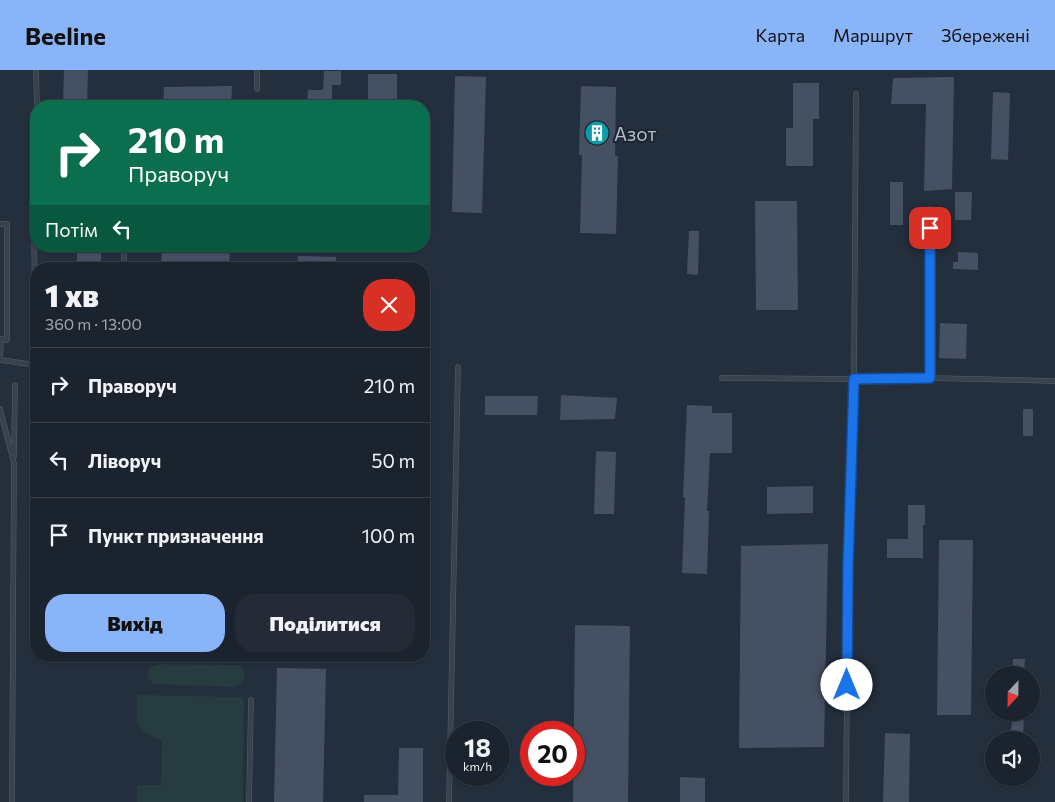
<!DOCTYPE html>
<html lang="uk">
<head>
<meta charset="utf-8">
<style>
  body { margin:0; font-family:Commissioner,sans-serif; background:#242b36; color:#f1f3f6; height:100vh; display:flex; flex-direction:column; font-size:19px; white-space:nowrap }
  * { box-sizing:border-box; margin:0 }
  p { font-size:16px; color:#a0a4aa }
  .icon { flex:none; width:28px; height:28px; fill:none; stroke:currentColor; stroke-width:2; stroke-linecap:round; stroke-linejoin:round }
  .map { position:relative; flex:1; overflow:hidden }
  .panel { position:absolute; left:30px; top:192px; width:400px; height:400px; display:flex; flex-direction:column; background:#1b232e; border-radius:20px; box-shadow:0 1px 4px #0004,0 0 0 1px #39404a }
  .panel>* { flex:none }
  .banner { position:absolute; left:30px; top:30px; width:400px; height:152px; border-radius:20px; box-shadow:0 1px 4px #0004,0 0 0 1px #39404a; background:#0b6e4f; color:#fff; overflow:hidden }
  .needle { width:32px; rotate:202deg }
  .controls { position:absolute; left:985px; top:596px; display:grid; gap:10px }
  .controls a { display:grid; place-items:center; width:55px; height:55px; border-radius:50%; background:#1b232e; box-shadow:0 1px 4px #0004,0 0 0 1px #39404a; font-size:25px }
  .speed { position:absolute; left:445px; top:651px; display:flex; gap:10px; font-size:25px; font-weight:700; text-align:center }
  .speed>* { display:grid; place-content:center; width:65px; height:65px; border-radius:50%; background:#1b232e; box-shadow:0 1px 4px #0004,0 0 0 1px #39404a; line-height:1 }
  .speed small { font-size:12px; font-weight:400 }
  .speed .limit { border:8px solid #d22; background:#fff; color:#111 }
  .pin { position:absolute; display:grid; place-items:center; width:42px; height:42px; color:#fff; margin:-21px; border-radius:10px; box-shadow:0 2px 8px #0006 }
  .me { position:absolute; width:55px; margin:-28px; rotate:0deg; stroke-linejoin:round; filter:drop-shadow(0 0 4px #0008) }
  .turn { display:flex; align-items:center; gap:18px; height:105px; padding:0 15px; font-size:22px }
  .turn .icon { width:65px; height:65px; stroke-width:2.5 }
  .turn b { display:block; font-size:35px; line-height:42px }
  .then { display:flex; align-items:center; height:48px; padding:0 15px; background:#0003; gap:10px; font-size:19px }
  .round { display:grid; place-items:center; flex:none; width:52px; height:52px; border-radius:20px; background:#242b36 }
  .head { display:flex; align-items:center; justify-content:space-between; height:85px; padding:0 15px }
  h1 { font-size:30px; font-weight:800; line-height:38px }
  .button { display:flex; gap:10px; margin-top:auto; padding:10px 15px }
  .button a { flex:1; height:58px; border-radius:20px; background:#8ab4f8; color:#111; font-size:20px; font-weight:800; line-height:58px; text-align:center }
  .button a+a { background:#242b36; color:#f1f3f6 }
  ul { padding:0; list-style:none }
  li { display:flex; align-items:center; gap:15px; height:75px; padding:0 15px; border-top:1px solid #39404a }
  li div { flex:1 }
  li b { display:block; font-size:19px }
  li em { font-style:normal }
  header { display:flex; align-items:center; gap:30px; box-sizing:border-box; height:70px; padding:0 25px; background:#8ab4f8; color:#111 }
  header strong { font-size:24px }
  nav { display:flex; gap:28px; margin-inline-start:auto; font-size:18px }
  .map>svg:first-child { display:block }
  .green { fill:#263c3f }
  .building { fill:#455162 }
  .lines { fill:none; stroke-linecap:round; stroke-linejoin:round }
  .service-casing { stroke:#565f6c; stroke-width:5.5 }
  .service { stroke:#38414e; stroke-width:4.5 }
  .route-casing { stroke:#114b97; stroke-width:12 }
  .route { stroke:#1a73e8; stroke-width:9 }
  .labels { text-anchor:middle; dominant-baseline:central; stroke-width:4; stroke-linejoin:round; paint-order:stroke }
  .poi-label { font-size:19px; fill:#b4bcc9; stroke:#1d2633; text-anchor:start }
</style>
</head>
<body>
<header>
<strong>Beeline</strong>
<nav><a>Карта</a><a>Маршрут</a><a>Збережені</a></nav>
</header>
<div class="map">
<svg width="1055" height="732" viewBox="0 0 1055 732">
  <rect width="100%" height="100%" fill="#242f3e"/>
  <g class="green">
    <path d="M 159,594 L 240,595 C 245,601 247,608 241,614 L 232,617 L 154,614 L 148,608 L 147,605 L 149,598 Z"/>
    <path d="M 137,625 L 243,627 L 244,633 L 243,732 L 137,732 L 137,715 L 161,715 L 162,671 C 153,666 141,663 137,653 Z"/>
  </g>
  <g class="building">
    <path d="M 64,0 L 88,0 L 87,36 L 63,36 Z"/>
    <path d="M 324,1 L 341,1 L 341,15 L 332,15 L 332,36 L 307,36 L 308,20 L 323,20 Z"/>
    <rect x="368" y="4" width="29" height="32"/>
    <path d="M 455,6 L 486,7 L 482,143 L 452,142 Z"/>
    <path d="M 954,7 L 952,119 L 924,121 L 926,34 L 891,34 L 893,8 Z"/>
    <path d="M 793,13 L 819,13 L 819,49 L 813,49 L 813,96 L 786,96 L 786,58 L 793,58 Z"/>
    <path d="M 232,16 L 231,36 L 163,36 L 164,17 Z"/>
    <path d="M 581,16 L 616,17 L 615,86 L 618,86 L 616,164 L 580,163 L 582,85 L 579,85 Z"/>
    <path d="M 993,22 L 1010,23 L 1008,90 L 991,89 Z"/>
    <rect x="890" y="112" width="13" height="43"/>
    <path d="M 955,122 L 972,122 L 971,150 L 955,150 Z"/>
    <path d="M 755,131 L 797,131 L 798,240 L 756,240 Z"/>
    <path d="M 689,161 L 699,161 L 698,205 L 687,204 Z"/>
    <rect x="77" y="176" width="24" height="23"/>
    <path d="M 162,176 L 230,176 L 229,199 L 161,199 Z"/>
    <path d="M 958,182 L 978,183 L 978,200 L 953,199 L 953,192 L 958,192 Z"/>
    <path d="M 298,186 L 336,187 L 336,199 L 298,199 Z"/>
    <path d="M 940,253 L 967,254 L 966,289 L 939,288 Z"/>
    <path d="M 561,325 L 617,328 L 615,349 L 560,350 Z"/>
    <path d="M 485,326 L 538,326 L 537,345 L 485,345 Z"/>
    <path d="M 687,335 L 712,336 L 712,343 L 732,343 L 732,383 L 710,383 L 707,441 L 709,441 L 707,504 L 682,503 L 685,428 L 683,427 Z"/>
    <rect x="1023" y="339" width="10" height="27"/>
    <path d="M 596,381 L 616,382 L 614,444 L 594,444 Z"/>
    <path d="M 813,416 L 813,443 L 767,444 L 767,417 Z"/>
    <path d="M 908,435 L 925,435 L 925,455 L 923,455 L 923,488 L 887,488 L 887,469 L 908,469 Z"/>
    <path d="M 939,470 L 973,470 L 971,645 L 937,645 Z"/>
    <path d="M 828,474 L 824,677 L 739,678 L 741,476 Z"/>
    <path d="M 575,555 L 630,556 L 628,732 L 573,732 Z"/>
    <path d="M 1013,589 L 1025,589 L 1024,605 L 1012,605 Z"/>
    <path d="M 277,598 L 326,599 L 323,732 L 274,732 Z"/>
    <path d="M 1012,642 L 1024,642 L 1023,670 L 1011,670 Z"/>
    <path d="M 885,663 L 910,664 L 909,732 L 883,732 Z"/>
    <path d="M 399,678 L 423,678 L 423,732 L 364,732 L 364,725 L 398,725 Z"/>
    <path d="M 680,707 L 705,708 L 705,732 L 680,732 Z"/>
  </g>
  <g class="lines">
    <defs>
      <g id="service">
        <path d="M 36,0 L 37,36"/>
        <path d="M 257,0 L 257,19"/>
        <path d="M 856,24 L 854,309 L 930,308"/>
        <path d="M 930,139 L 930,308 L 1055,311"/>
        <path d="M 0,154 L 7,154 L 7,270 L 1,269 L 0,290"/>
        <path d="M 124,199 L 124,176"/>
        <path d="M 0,290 L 36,295"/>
        <path d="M 35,295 L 34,121 L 36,78"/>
        <path d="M 722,308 L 854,309 L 848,497 L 846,732"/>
        <path d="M 0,339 L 14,393 L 12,732"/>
        <path d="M 14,386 L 15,315"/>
        <path d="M 249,732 L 251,630"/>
        <path d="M 449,732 L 458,297"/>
      </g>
    </defs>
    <use href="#service" class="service-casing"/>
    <use href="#service" class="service"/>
  </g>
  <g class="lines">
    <defs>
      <path id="route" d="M 847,615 L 848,497 L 854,309 L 930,308 L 930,158"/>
    </defs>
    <use href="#route" class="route-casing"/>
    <use href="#route" class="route"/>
  </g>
  <defs>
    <symbol id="building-disc" viewBox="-11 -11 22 22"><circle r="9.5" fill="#0f9aa8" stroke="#1d2633"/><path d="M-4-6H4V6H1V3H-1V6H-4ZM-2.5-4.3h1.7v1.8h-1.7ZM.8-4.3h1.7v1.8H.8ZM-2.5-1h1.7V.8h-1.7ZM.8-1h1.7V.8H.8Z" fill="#fff"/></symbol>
  </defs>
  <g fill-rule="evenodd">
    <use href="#building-disc" x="583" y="49" width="28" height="28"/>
  </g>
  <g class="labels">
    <g class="poi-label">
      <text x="614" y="63">Азот</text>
    </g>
  </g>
</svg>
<div class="controls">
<a><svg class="needle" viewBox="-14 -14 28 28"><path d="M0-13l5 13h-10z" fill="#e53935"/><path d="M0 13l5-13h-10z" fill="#a0a4aa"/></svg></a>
<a><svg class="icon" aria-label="sound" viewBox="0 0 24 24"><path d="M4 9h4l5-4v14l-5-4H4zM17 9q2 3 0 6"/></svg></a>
</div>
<div class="speed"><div>18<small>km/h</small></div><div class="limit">20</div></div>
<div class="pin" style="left:930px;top:158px;background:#d93025"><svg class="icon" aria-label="arrive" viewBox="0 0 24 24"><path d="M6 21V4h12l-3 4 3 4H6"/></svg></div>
<svg class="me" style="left:847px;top:615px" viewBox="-20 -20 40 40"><circle r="19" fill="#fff"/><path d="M0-13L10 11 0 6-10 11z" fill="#1a73e8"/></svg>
<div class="banner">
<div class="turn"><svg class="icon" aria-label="right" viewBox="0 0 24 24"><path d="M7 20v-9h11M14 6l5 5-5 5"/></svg><div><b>210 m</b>Праворуч</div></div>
<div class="then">Потім<svg class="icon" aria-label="left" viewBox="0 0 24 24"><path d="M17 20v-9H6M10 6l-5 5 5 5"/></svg></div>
</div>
<section class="panel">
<div class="head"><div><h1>1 хв</h1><p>360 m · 13:00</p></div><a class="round" style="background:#d93025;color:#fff"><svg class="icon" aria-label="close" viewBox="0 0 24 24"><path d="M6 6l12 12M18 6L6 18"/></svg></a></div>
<ul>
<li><svg class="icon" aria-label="right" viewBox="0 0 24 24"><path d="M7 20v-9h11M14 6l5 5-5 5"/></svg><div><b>Праворуч</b></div><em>210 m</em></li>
<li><svg class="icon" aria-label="left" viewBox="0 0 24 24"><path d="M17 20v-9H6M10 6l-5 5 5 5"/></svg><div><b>Ліворуч</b></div><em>50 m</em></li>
<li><svg class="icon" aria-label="arrive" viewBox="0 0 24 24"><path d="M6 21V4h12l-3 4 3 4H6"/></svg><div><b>Пункт призначення</b></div><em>100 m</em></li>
</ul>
<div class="button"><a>Вихід</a><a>Поділитися</a></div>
</section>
</div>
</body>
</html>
